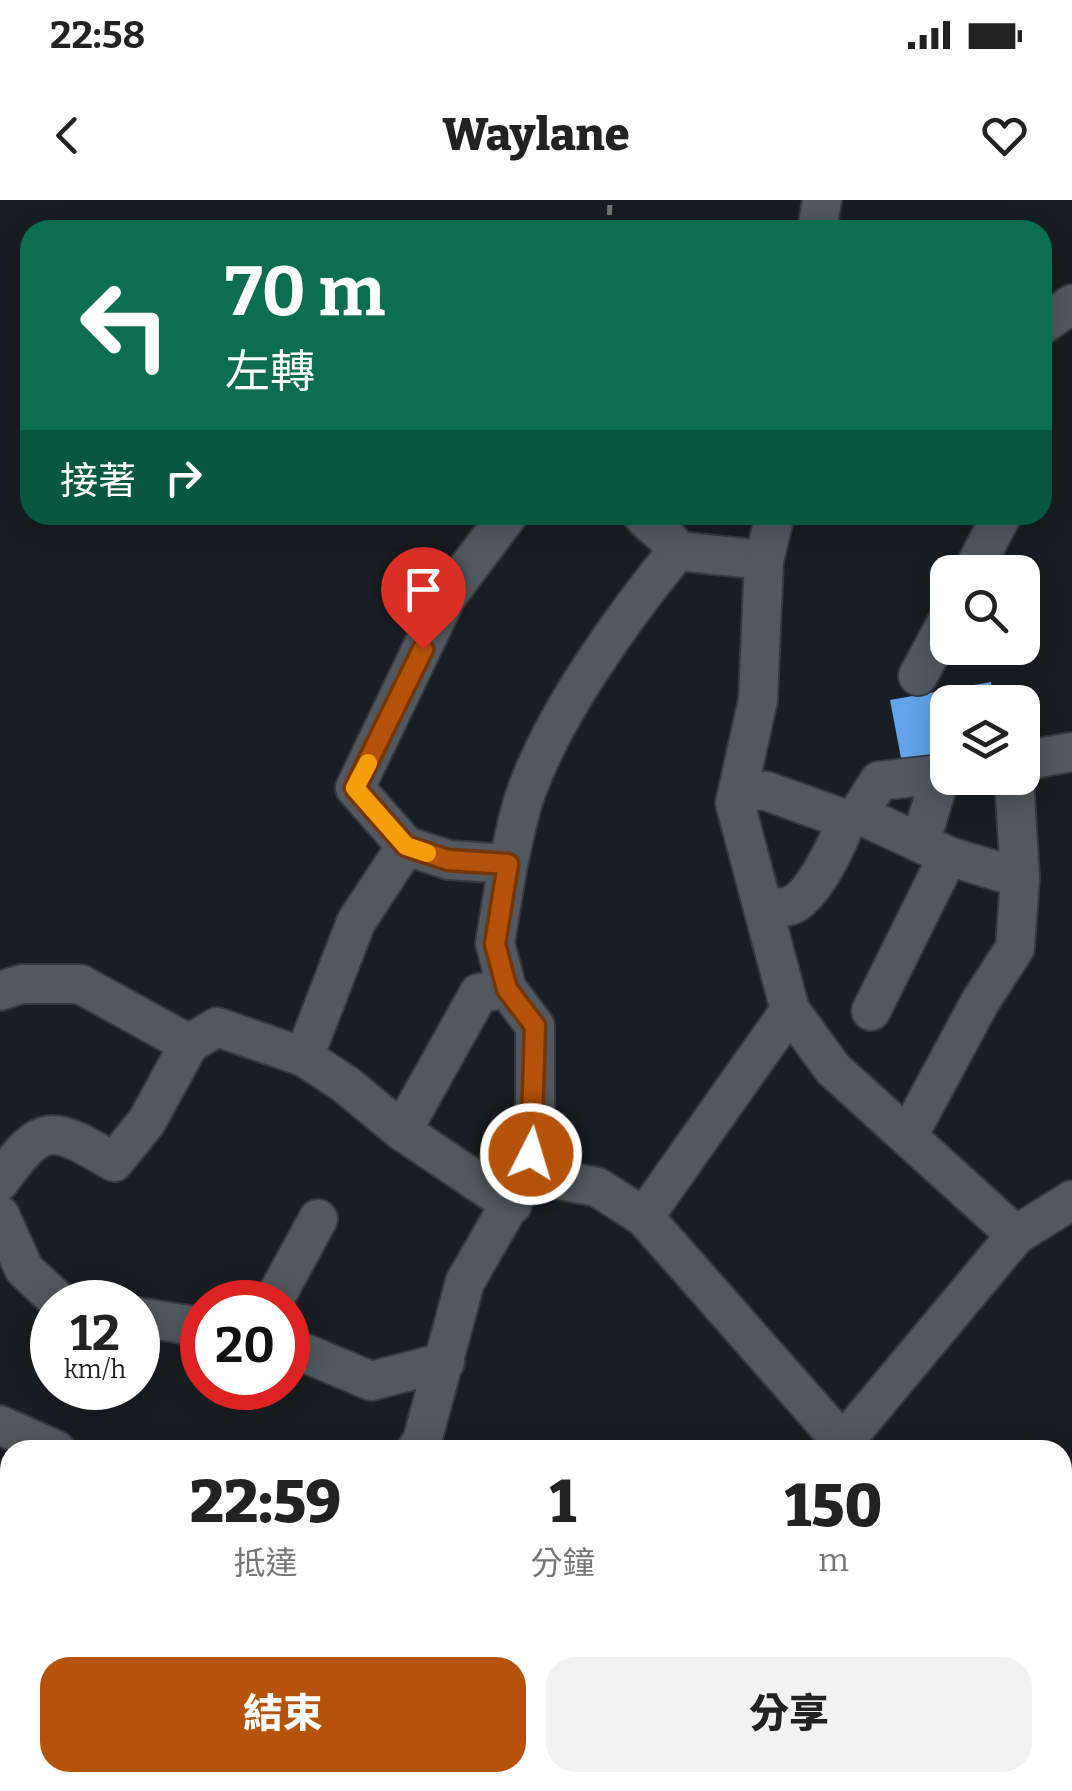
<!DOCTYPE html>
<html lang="zh-TW">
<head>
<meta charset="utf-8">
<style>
  body { margin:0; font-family:Bitter,"Noto Sans TC",serif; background:#f2f2f2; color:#222; height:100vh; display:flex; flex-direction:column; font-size:38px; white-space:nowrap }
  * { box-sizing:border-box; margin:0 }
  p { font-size:32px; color:#767676 }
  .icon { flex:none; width:55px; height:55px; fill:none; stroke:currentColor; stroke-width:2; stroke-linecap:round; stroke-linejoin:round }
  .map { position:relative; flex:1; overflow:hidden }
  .drawer { position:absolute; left:0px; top:1240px; width:1072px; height:352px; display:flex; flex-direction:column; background:#fff; border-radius:30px 30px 0 0; box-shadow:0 5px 25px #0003 }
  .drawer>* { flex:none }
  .top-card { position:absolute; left:20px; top:20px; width:1032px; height:305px; border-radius:30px; box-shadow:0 5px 25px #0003; background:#0b6e4f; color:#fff; overflow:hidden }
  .controls { position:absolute; left:930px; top:355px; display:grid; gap:20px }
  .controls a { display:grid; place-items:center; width:110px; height:110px; border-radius:20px; background:#fff; box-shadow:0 5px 25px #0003; font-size:50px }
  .speed { position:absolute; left:30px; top:1080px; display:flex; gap:20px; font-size:50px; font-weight:700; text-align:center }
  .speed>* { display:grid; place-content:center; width:130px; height:130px; border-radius:50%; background:#fff; box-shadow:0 5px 25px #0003; line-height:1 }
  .speed small { font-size:25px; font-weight:400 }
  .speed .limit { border:15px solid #d22; background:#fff; color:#111 }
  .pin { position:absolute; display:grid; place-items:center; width:85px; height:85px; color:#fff; margin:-102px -42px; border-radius:50% 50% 50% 0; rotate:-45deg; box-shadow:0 0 10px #0007 }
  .pin .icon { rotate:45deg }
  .me { position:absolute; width:110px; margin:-55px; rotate:5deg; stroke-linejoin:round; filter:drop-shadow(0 0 8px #0008) }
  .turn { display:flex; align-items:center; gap:35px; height:210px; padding:0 40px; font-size:45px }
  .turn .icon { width:130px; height:130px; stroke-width:2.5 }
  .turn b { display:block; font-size:70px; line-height:85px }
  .then { display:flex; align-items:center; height:95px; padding:0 40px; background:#0003; gap:20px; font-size:38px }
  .eta { display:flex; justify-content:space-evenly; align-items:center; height:170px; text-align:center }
  .eta b { font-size:60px; font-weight:800; line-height:70px }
  .cta { display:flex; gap:20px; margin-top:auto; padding:20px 40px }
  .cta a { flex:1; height:115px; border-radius:30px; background:#b45309; color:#fff; font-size:40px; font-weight:800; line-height:115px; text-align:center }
  .cta a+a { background:#f2f2f2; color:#222 }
  .status { display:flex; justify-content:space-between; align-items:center; height:70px; padding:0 50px; background:#fff; direction:ltr }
  .status svg { height:28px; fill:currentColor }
  header { display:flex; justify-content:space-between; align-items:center; height:130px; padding:0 40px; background:#fff; font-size:45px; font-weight:800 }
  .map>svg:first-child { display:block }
  .building { fill:#63a3e9 }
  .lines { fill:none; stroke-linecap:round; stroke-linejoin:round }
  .minor-casing { stroke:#35383e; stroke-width:42 }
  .path { stroke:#74787d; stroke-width:5; stroke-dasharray:10 5; stroke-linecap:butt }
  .minor { stroke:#51585f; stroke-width:38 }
  .route-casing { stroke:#753606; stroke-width:25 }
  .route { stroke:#b45309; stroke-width:18 }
  .slow { stroke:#f59e0b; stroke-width:18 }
</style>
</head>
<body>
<div class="status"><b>22:58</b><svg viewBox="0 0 49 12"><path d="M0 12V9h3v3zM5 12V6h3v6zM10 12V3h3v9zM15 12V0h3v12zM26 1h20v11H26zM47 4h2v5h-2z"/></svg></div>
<header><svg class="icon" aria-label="back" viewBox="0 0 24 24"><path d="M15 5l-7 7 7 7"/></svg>Waylane<svg class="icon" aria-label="heart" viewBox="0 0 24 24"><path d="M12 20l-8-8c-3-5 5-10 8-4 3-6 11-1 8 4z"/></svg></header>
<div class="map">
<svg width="1072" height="1591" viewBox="0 0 1072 1591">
  <rect width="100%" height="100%" fill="#191e24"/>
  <path class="building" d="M 991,482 L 994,502 L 948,502 L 948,566 L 904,574 L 890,500 Z"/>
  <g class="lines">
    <defs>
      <g id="minor">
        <path d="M 817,30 L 822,0"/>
        <path d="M 1042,125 L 1072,104"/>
        <path d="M 508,315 L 447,396 L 355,588 L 406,646 L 449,660 L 508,664 C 514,640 518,613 527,590 C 556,510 624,416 677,351"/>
        <path d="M 642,315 C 654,329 669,335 677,351"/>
        <path d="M 677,351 L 764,360 L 775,315"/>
        <path d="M 972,372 L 1002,315"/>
        <path d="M 918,476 L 948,420"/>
        <path d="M 1022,561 L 1072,552"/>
        <path d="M 1014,578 L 1020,678"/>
        <path d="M 741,590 L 766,591 L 847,620"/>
        <path d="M 858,614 L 879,581 L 941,574"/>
        <path d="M 921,640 L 941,574 L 948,573"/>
        <path d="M 765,707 C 772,707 783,708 789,706 C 813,699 838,642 847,620 L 858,614 L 948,656 L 1020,678 L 1015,748 L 980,802 L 908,936"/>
        <path d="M 0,791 L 22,784 L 80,784 L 189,844"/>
        <path d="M 790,810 L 833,869 L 1016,1035"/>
        <path d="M 871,811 L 948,656"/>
        <path d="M 304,857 L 356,722 L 406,646"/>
        <path d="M 402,931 L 479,793 L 507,789"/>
        <path d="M 527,974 L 597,987 L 644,1017 L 843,1243"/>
        <path d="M 0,981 C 43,921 51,925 114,962 L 147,921 L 189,844 L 217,827 L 304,857 L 345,884 L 402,931 L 512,1005"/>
        <path d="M 0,1015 L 24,1069 L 59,1102"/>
        <path d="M 644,1017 L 790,810 L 735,603 L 758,500 L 764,360"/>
        <path d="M 273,1102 L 318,1019"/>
        <path d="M 138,1117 L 202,1127"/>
        <path d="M 288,1146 L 371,1181 L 445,1162"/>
        <path d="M 0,1225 L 56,1250"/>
        <path d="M 416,1250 L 422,1241 L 465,1082 L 527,974 L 535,934 L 535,826 L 507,789 L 495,743 L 508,664"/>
        <path d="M 837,1250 L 1016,1035 L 1072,1000"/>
        <path d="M 491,1582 L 514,1591"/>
        <path d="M 199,1591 L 205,1582"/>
        <path d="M 558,1591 L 570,1582"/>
      </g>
    </defs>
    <use href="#minor" class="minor-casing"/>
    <path class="path" d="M 609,30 L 610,0"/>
    <use href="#minor" class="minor"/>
  </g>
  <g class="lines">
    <defs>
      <path id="route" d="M 423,449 L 355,588 L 406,646 L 448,660 L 508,664 L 495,744 L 507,789 L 535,826 L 531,954"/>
    </defs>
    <use href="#route" class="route-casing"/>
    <use href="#route" class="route"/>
    <path class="slow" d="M 368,563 L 355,588 L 406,646 L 427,653"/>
  </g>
</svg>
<div class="controls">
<a><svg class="icon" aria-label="search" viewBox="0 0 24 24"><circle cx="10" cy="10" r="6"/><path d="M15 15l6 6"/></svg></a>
<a><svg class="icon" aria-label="layers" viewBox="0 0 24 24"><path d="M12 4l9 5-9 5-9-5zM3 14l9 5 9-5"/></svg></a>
</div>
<div class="speed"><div>12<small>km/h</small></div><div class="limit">20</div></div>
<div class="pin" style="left:423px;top:449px;background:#d93025"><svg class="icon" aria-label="arrive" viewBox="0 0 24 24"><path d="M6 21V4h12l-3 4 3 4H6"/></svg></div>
<svg class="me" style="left:531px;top:954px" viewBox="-20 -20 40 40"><circle r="17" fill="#b45309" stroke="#fff" stroke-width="3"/><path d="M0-11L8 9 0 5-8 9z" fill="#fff"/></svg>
<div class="top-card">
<div class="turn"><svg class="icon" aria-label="left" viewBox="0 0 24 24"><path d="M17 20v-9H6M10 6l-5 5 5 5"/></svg><div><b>70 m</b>左轉</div></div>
<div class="then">接著<svg class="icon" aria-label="right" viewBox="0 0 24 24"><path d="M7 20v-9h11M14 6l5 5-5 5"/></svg></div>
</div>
<section class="drawer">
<div class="eta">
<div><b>22:59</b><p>抵達</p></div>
<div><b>1</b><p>分鐘</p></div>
<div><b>150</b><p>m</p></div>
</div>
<div class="cta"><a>結束</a><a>分享</a></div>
</section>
</div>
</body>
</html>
